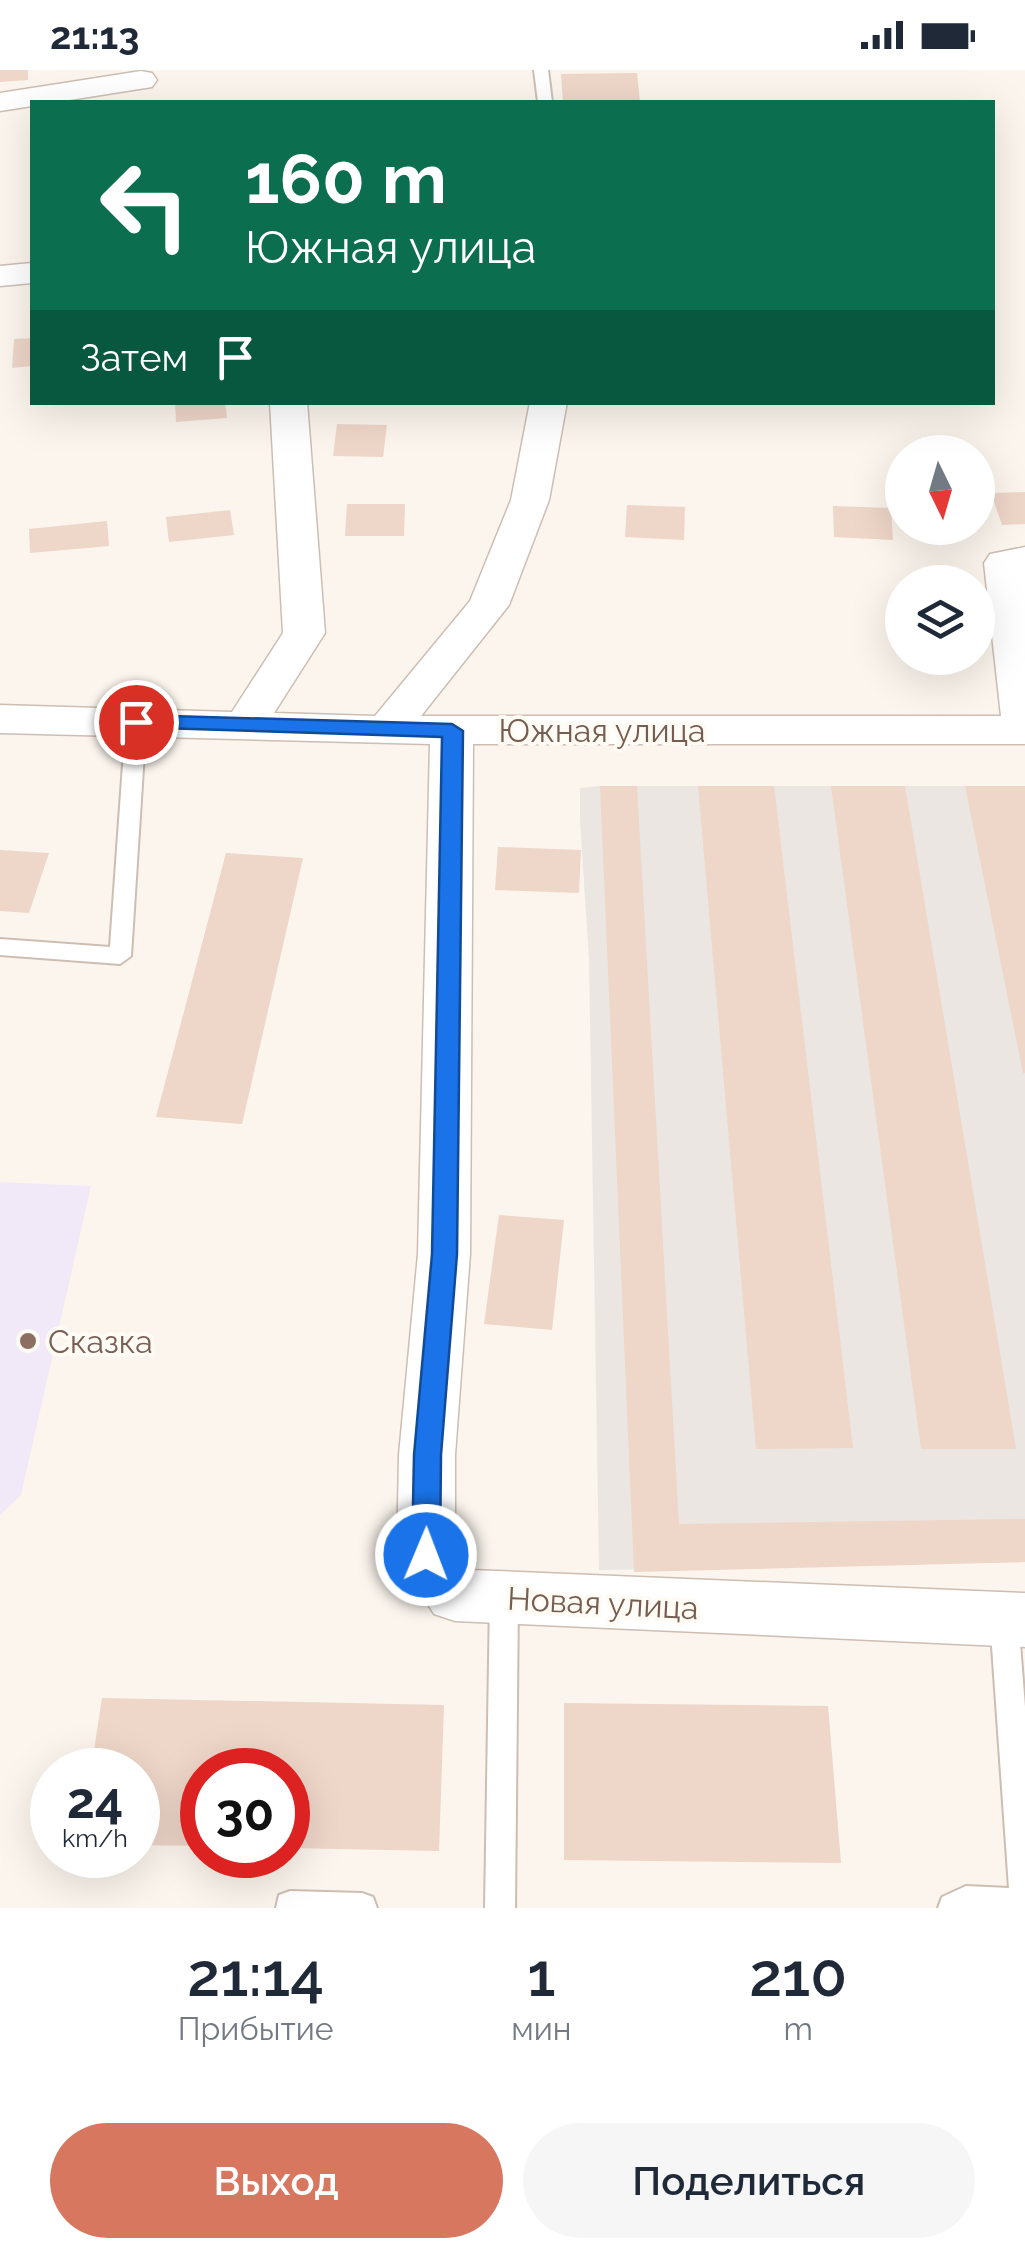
<!DOCTYPE html>
<html lang="ru">
<head>
<meta charset="utf-8">
<style>
  body { margin:0; font-family:Raleway,sans-serif; background:#f6f6f7; color:#1f2937; height:100vh; display:flex; flex-direction:column; font-size:38px; white-space:nowrap }
  * { box-sizing:border-box; margin:0 }
  p { font-size:32px; color:#747a83 }
  .icon { flex:none; width:55px; height:55px; fill:none; stroke:currentColor; stroke-width:2; stroke-linecap:round; stroke-linejoin:round }
  .map { position:relative; height:1838px; overflow:hidden }
  .details { display:flex; flex-direction:column; background:#fff; flex:1 }
  .details>* { flex:none }
  .banner { position:absolute; left:30px; top:30px; width:965px; height:305px; border-radius:0px; box-shadow:0 10px 40px #0002; background:#0b6e4f; color:#fff; overflow:hidden }
  .needle { width:65px; rotate:175deg }
  .buttons { position:absolute; left:885px; top:365px; display:grid; gap:20px }
  .buttons a { display:grid; place-items:center; width:110px; height:110px; border-radius:50%; background:#fff; box-shadow:0 10px 40px #0002; font-size:50px }
  .speed { position:absolute; left:30px; top:1678px; display:flex; gap:20px; font-size:50px; font-weight:700; text-align:center }
  .speed>* { display:grid; place-content:center; width:130px; height:130px; border-radius:50%; background:#fff; box-shadow:0 10px 40px #0002; line-height:1 }
  .speed small { font-size:25px; font-weight:400 }
  .speed .limit { border:15px solid #d22; background:#fff; color:#111 }
  .pin { position:absolute; display:grid; place-items:center; width:85px; height:85px; color:#fff; margin:-42px; border:5px solid #fff; border-radius:50%; box-shadow:0 2px 10px #0007 }
  .me { position:absolute; width:110px; margin:-55px; rotate:1deg; stroke-linejoin:round; filter:drop-shadow(0 0 8px #0008) }
  .turn { display:flex; align-items:center; gap:35px; height:210px; padding:0 50px; font-size:45px }
  .turn .icon { width:130px; height:130px; stroke-width:2.5 }
  .turn b { display:block; font-size:70px; line-height:85px }
  .then { display:flex; align-items:center; height:95px; padding:0 50px; background:#0003; gap:20px; font-size:38px }
  .eta { display:flex; justify-content:space-evenly; align-items:center; height:170px; text-align:center }
  .eta b { font-size:60px; font-weight:600; line-height:70px }
  .action { display:flex; gap:20px; margin-top:auto; padding:20px 50px }
  .action a { flex:1; height:115px; border-radius:60px; background:#d77760; color:#fff; font-size:40px; font-weight:600; line-height:115px; text-align:center }
  .action a+a { background:#f6f6f7; color:#1f2937 }
  .status { display:flex; justify-content:space-between; align-items:center; height:70px; padding:0 50px; background:#fff; direction:ltr }
  .status svg { height:28px; fill:currentColor }
  .map>svg:first-child { display:block }
  .industrial { fill:#ece6e2 }
  .education { fill:#f2e9f8 }
  .building { fill:#eed6c8 }
  .lines { fill:none; stroke-linecap:round; stroke-linejoin:round }
  .lane-casing { stroke:#cdbeb3; stroke-width:4 }
  .street-casing { stroke:#cdbeb3; stroke-width:3 }
  .lane { fill:#fff; fill-rule:evenodd }
  .street { fill:#fff; fill-rule:evenodd }
  .route { fill:#1a73e8; stroke:#114b97; stroke-width:2.5 }
  .education-dot { fill:#8d6e63; stroke:#fefaf4; stroke-width:4 }
  .labels { text-anchor:middle; dominant-baseline:central; stroke-width:8; stroke-linejoin:round; paint-order:stroke }
  .street-label { font-size:32px; fill:#755d51; stroke:#fefaf4 }
  .education-label { font-size:32px; fill:#785e54; stroke:#fefaf4; text-anchor:start }
</style>
</head>
<body>
<div class="status"><b>21:13</b><svg viewBox="0 0 49 12"><path d="M0 12V9h3v3zM5 12V6h3v6zM10 12V3h3v9zM15 12V0h3v12zM26 1h20v11H26zM47 4h2v5h-2z"/></svg></div>
<div class="map">
<svg width="1025" height="1838" viewBox="0 0 1025 1838">
  <rect width="100%" height="100%" fill="#fbf5ed"/>
  <path class="industrial" d="M 600,716 L 1025,716 L 1025,1492 L 599,1500 L 589,889 L 580,751 L 580,718 Z"/>
  <path class="education" d="M 0,1112 L 91,1116 L 21,1425 L 0,1445 Z"/>
  <g class="building">
    <path d="M 0,0 L 28,0 L 28,10 L 0,12 Z"/>
    <path d="M 637,3 L 640,32 L 563,32 L 561,4 Z"/>
    <path d="M 32,268 L 32,296 L 12,298 L 14,269 Z"/>
    <path d="M 175,332 L 225,332 L 227,348 L 176,352 Z"/>
    <path d="M 337,354 L 387,355 L 383,387 L 333,386 Z"/>
    <path d="M 1025,422 L 1025,454 L 1002,455 L 991,423 Z"/>
    <path d="M 347,434 L 405,434 L 404,466 L 345,466 Z"/>
    <path d="M 627,435 L 685,437 L 684,470 L 625,467 Z"/>
    <path d="M 833,436 L 891,438 L 893,470 L 834,467 Z"/>
    <path d="M 230,440 L 234,465 L 169,472 L 166,447 Z"/>
    <path d="M 107,451 L 109,476 L 30,483 L 29,459 Z"/>
    <path d="M 600,716 L 637,716 L 679,1454 L 1025,1449 L 1025,1492 L 634,1502 Z"/>
    <path d="M 698,716 L 774,716 L 853,1378 L 756,1379 Z"/>
    <path d="M 831,716 L 905,716 L 1016,1379 L 921,1379 Z"/>
    <path d="M 965,716 L 1025,716 L 1025,1003 L 1023,1003 Z"/>
    <path d="M 498,777 L 581,780 L 579,823 L 495,820 Z"/>
    <path d="M 0,780 L 49,783 L 29,843 L 0,841 Z"/>
    <path d="M 226,783 L 303,788 L 242,1054 L 156,1047 Z"/>
    <path d="M 499,1145 L 564,1150 L 552,1260 L 484,1254 Z"/>
    <path d="M 102,1628 L 444,1635 L 439,1781 L 288,1778 L 288,1700 L 202,1700 L 202,1776 L 138,1775 L 138,1700 L 91,1700 Z"/>
    <path d="M 564,1633 L 828,1636 L 841,1793 L 564,1790 Z"/>
  </g>
  <g class="lines">
    <defs>
      <g id="lane">
        <path d="M 534,0 L 548,0 L 552,32 L 538,32 Z"/>
        <path d="M 136,645 L 146,652 L 131,886 L 120,894 L 0,885 L 0,869 L 110,877 L 126,652 Z"/>
        <path d="M 504,1517 L 514,1520 L 518,1529 L 515,1838 L 485,1838 L 490,1529 L 494,1520 Z"/>
        <path d="M 1004,1535 L 1014,1539 L 1018,1548 L 1025,1637 L 1025,1838 L 938,1838 L 942,1827 L 966,1816 L 1009,1818 L 990,1548 L 994,1539 Z"/>
        <path d="M 290,1821 L 362,1823 L 373,1827 L 377,1838 L 276,1838 L 279,1825 Z"/>
      </g>
      <g id="street">
        <path d="M 141,1 L 152,3 L 157,10 L 152,17 L 57,32 L 32,32 L 32,36 L 0,41 L 0,23 Z"/>
        <path d="M 32,193 L 32,213 L 0,216 L 0,196 Z"/>
        <path d="M 270,332 L 307,332 L 325,563 L 274,643 L 375,646 L 470,531 L 511,430 L 530,332 L 567,332 L 549,430 L 509,535 L 421,646 L 1001,646 L 984,493 L 990,484 L 1025,477 L 1025,674 L 473,674 L 470,1184 L 455,1385 L 455,1478 L 471,1500 L 1025,1523 L 1025,1577 L 455,1551 L 434,1544 L 397,1485 L 399,1385 L 418,1184 L 430,674 L 0,663 L 0,635 L 232,642 L 283,563 Z"/>
      </g>
    </defs>
    <use href="#lane" class="lane-casing"/>
    <use href="#street" class="street-casing"/>
    <use href="#lane" class="lane"/>
    <use href="#street" class="street"/>
  </g>
  <path class="route" d="M 136,645 L 452,654 L 463,661 L 457,1184 L 441,1385 L 440,1485 L 436,1494 L 426,1497 L 416,1494 L 412,1485 L 414,1385 L 432,1184 L 442,667 L 129,657 L 126,652 Z"/>
  <circle class="education-dot" cx="28" cy="1271" r="10"/>
  <g class="labels">
    <g class="street-label">
      <text x="602" y="660">Южная улица</text>
      <text transform="translate(603 1533) rotate(3)">Новая улица</text>
    </g>
    <g class="education-label">
      <text x="48" y="1271">Сказка</text>
    </g>
  </g>
</svg>
<div class="buttons">
<a><svg class="needle" viewBox="-14 -14 28 28"><path d="M0-13l5 13h-10z" fill="#e53935"/><path d="M0 13l5-13h-10z" fill="#747a83"/></svg></a>
<a><svg class="icon" aria-label="layers" viewBox="0 0 24 24"><path d="M12 4l9 5-9 5-9-5zM3 14l9 5 9-5"/></svg></a>
</div>
<div class="speed"><div>24<small>km/h</small></div><div class="limit">30</div></div>
<div class="pin" style="left:136px;top:652px;background:#d93025"><svg class="icon" aria-label="arrive" viewBox="0 0 24 24"><path d="M6 21V4h12l-3 4 3 4H6"/></svg></div>
<svg class="me" style="left:426px;top:1485px" viewBox="-20 -20 40 40"><circle r="17" fill="#1a73e8" stroke="#fff" stroke-width="3"/><path d="M0-11L8 9 0 5-8 9z" fill="#fff"/></svg>
<div class="banner">
<div class="turn"><svg class="icon" aria-label="left" viewBox="0 0 24 24"><path d="M17 20v-9H6M10 6l-5 5 5 5"/></svg><div><b>160 m</b>Южная улица</div></div>
<div class="then">Затем<svg class="icon" aria-label="arrive" viewBox="0 0 24 24"><path d="M6 21V4h12l-3 4 3 4H6"/></svg></div>
</div>
</div>
<section class="details">
<div class="eta">
<div><b>21:14</b><p>Прибытие</p></div>
<div><b>1</b><p>мин</p></div>
<div><b>210</b><p>m</p></div>
</div>
<div class="action"><a>Выход</a><a>Поделиться</a></div>
</section>
</body>
</html>
